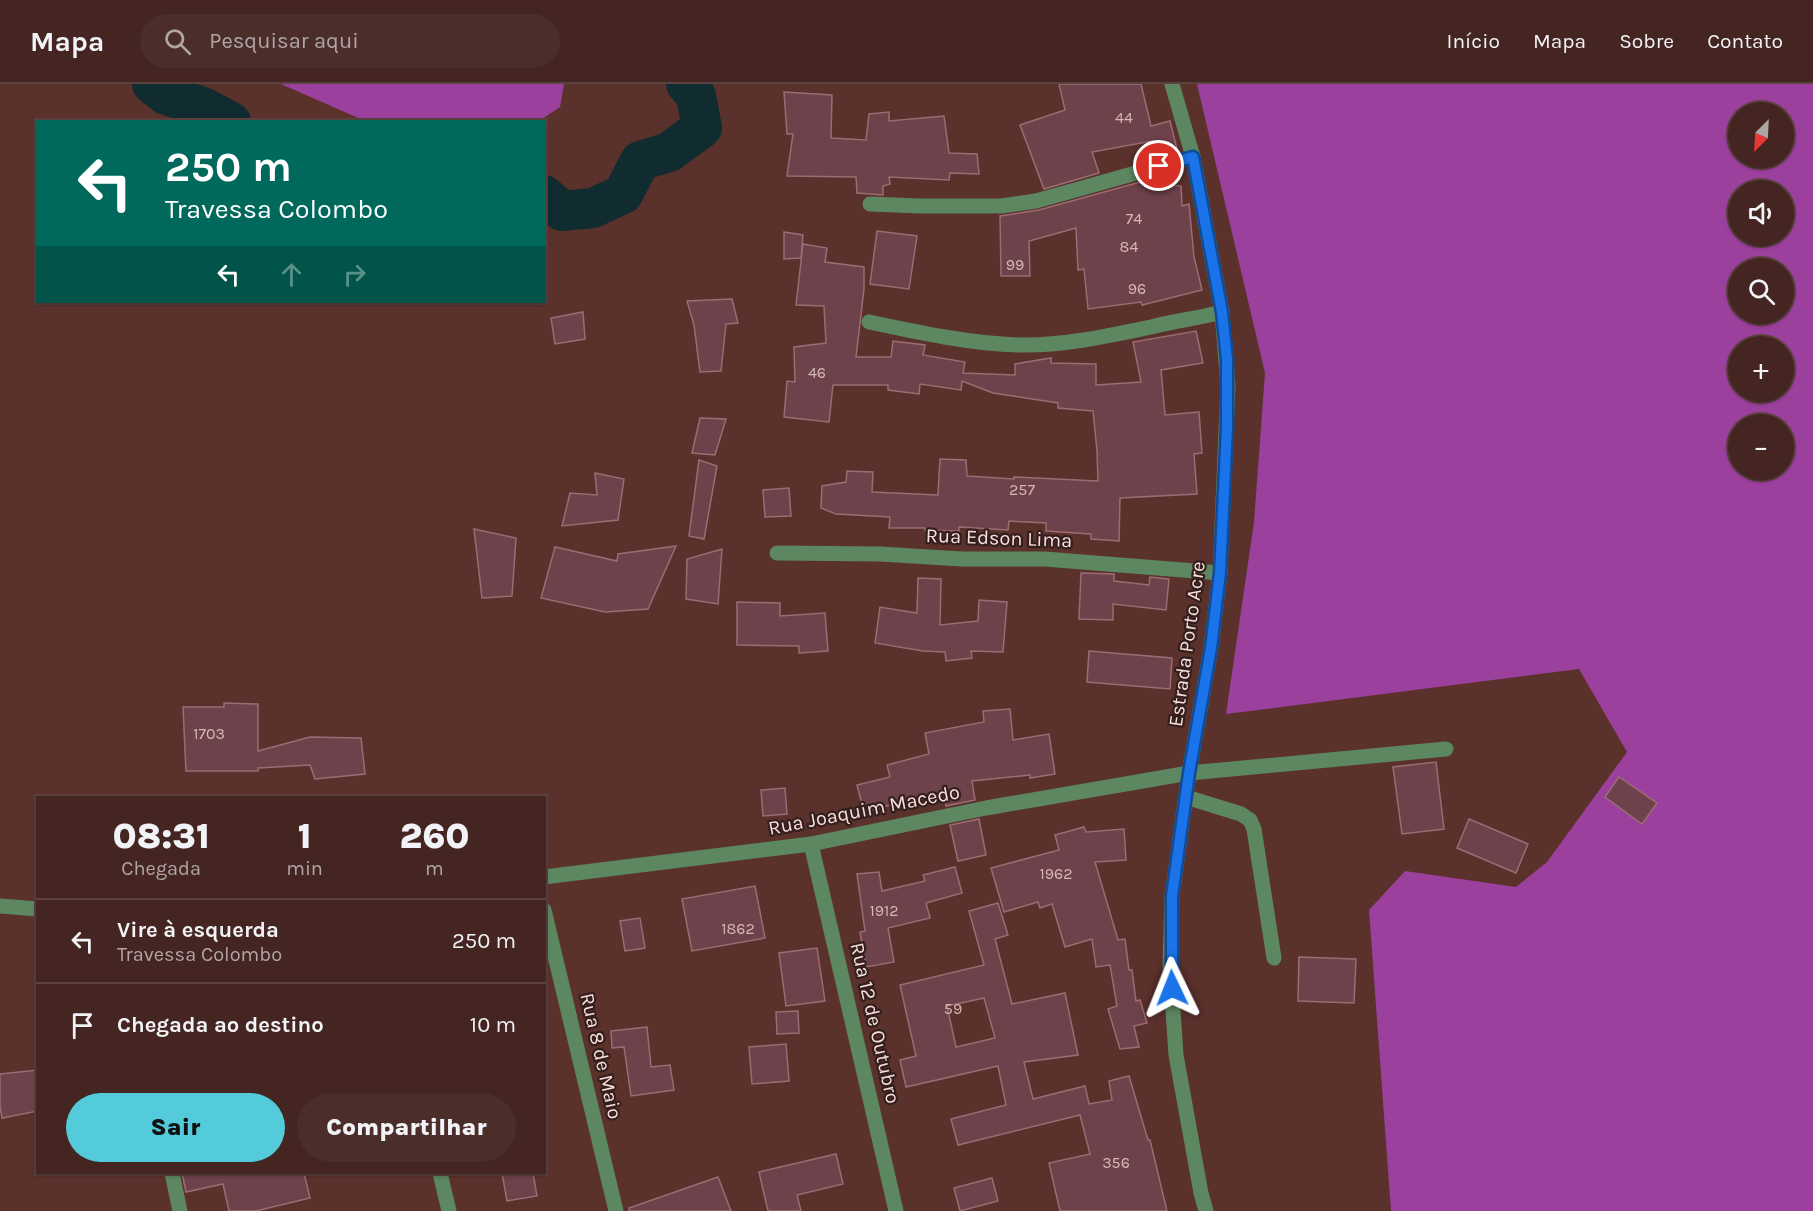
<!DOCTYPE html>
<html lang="pt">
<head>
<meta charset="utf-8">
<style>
  body { margin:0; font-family:Karla,sans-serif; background:#4b2d2a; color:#f1f3f6; height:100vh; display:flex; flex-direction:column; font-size:22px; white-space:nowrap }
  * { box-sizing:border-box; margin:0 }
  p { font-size:20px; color:#afa5a5 }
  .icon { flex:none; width:33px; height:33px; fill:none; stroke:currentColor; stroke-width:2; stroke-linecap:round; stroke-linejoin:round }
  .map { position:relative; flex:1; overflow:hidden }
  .side { position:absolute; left:36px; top:712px; width:510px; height:378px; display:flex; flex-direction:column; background:#442521; border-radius:0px; box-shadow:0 2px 4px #0004,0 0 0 2px #5c423f }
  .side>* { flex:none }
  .banner { position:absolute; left:36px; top:36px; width:510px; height:183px; border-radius:0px; box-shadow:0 2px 4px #0004,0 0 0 2px #5c423f; background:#00695c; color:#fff; overflow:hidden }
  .needle { width:39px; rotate:204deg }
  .controls { position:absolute; left:1728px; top:18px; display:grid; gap:12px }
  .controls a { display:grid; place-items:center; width:66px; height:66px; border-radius:50%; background:#442521; box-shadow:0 2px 4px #0004,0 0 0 2px #5c423f; font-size:30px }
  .pin { position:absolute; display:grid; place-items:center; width:51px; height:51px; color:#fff; margin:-26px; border:3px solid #fff; border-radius:50%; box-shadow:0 2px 6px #0007 }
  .me { position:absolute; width:66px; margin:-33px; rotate:358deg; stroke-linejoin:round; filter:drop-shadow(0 0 4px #0008) }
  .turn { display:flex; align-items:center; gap:21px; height:126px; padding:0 30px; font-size:27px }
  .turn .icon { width:78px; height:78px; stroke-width:2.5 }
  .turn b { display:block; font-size:42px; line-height:51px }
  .lanes { display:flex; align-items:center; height:57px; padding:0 30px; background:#0003; justify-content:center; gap:30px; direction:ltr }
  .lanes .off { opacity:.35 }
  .eta { display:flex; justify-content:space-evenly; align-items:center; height:102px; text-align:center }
  .eta b { font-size:36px; font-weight:800; line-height:42px }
  .action { display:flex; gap:12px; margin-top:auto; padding:12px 30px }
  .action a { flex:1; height:69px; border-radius:36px; background:#53cbda; color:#111; font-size:24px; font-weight:800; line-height:69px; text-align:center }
  .action a+a { background:#4b2d2a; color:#f1f3f6 }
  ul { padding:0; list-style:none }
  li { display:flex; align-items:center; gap:18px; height:84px; padding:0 30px; border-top:2px solid #5c423f }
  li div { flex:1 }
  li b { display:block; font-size:22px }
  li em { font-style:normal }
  header { display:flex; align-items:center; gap:36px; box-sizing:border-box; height:84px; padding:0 30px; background:#442521; border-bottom:2px solid #5c423f }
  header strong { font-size:28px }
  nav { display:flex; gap:33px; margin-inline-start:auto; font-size:21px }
  .search { width:420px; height:54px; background:#4b2d2a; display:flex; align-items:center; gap:15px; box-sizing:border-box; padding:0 21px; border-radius:33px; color:#afa5a5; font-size:22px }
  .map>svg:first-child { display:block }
  .forest { fill:#9c409d; fill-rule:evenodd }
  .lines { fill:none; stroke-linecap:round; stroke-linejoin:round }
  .river { stroke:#112c30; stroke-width:40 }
  .building { fill:#6e424a; stroke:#9c6c74; stroke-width:1.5; fill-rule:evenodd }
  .minor { stroke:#5c8761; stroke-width:15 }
  .route-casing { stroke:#114b97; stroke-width:15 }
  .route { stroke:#1a73e8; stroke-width:10 }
  .labels { text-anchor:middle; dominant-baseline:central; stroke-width:4.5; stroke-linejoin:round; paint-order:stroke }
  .number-label { font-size:16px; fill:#d6b7b6 }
  .street-label { font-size:20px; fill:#f9deda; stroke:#331f1d }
</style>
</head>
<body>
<header>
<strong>Mapa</strong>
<div class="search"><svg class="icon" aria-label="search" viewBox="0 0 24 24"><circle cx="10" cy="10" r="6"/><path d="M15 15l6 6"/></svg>Pesquisar aqui</div>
<nav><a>Início</a><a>Mapa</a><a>Sobre</a><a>Contato</a></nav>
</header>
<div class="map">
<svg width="1813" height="1127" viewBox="0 0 1813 1127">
  <rect width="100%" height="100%" fill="#5b312c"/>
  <g class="forest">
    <path d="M 281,0 L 564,0 L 560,23 L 539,37 L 365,37 Z"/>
    <path d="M 1197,0 L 1813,0 L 1813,1127 L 1391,1127 L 1369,826 L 1405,787 L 1516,803 L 1547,778 L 1627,668 L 1579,585 L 1226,630 L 1254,438 L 1265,289 ZM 1738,28 L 1784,28 L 1784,74 L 1738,74 ZM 1738,106 L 1784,106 L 1784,152 L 1738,152 ZM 1738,184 L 1784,184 L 1784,230 L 1738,230 ZM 1738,262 L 1784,262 L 1784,308 L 1738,308 ZM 1738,340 L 1784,340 L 1784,386 L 1738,386 Z"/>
  </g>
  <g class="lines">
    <g class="river">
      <path d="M 152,0 L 166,11 L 203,23 L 231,38"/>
      <path d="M 544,111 L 562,127 L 593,124 L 623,110 L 640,77 L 669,68 L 702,44 L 696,12 L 686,0"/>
    </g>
  </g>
  <g class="building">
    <path d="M 1059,0 L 1141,0 L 1151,42 L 1170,37 L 1177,65 L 1162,66 L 1152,57 L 1092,68 L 1099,89 L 1044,105 L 1020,41 L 1065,26 Z"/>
    <path d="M 784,8 L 832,11 L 831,54 L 866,56 L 869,30 L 889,28 L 889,37 L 944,32 L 949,69 L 977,70 L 979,90 L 950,89 L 949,96 L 889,93 L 890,100 L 883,102 L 883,111 L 857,109 L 856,93 L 787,92 L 793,50 L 787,50 Z"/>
    <path d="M 1140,98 L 1181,102 L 1182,122 L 1189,120 L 1194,173 L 1202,206 L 1142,221 L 1141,218 L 1088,225 L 1084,185 L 1078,186 L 1076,144 L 1029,157 L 1030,192 L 1001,192 L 1000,132 L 1039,126 Z"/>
    <path d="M 877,147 L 917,152 L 909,205 L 870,200 Z"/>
    <path d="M 784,148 L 803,151 L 801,174 L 784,175 Z"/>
    <path d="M 803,160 L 827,164 L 825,178 L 864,183 L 864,205 L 856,273 L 891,273 L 893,257 L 925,261 L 923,271 L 965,278 L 963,289 L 1015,291 L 1015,280 L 1051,274 L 1051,279 L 1096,280 L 1096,301 L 1141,298 L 1133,258 L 1196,247 L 1203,279 L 1161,286 L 1165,331 L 1199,328 L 1202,369 L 1194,370 L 1197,410 L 1120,414 L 1119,457 L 1091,455 L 1091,450 L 1046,447 L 1046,439 L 1009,437 L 1008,446 L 959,443 L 959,447 L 925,446 L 925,444 L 889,444 L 890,433 L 836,430 L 821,424 L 822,402 L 846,398 L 847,387 L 873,388 L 872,408 L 938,411 L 940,375 L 966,376 L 967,392 L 1014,395 L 1014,393 L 1098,397 L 1097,367 L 1093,327 L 1058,324 L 1058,319 L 993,309 L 962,297 L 961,306 L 920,300 L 919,310 L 888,306 L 888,301 L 833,301 L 829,338 L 784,333 L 787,297 L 795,298 L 794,263 L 826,259 L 824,222 L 796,221 Z"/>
    <path d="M 732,215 L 738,239 L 726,240 L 721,287 L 700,288 L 694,241 L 687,217 Z"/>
    <path d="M 583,228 L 585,255 L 555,260 L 551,234 Z"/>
    <path d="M 700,334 L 726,335 L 715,371 L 692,369 Z"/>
    <path d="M 699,376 L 717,382 L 704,455 L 689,452 Z"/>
    <path d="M 595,389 L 624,395 L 618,436 L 562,442 L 570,409 L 597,411 Z"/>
    <path d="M 789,404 L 791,432 L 765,433 L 763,406 Z"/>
    <path d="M 474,445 L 516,454 L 512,512 L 482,514 Z"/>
    <path d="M 676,462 L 648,525 L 605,528 L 541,514 L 555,463 L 617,477 L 618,470 Z"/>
    <path d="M 722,465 L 718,520 L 686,515 L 687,475 Z"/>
    <path d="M 1081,489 L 1114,490 L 1114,497 L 1149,501 L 1150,493 L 1169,495 L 1166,526 L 1113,520 L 1113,536 L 1079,535 Z"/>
    <path d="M 918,494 L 941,495 L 940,541 L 978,537 L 979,516 L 1007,518 L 1003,568 L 971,567 L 972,574 L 946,577 L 945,568 L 923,567 L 875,559 L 880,523 L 917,529 Z"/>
    <path d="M 737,518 L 780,519 L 780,532 L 825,529 L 828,567 L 799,569 L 799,562 L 737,561 Z"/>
    <path d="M 1089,567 L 1172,574 L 1170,605 L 1087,598 Z"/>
    <path d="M 224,619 L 258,620 L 258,667 L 310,653 L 361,654 L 365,690 L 315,695 L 310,681 L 258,684 L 258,687 L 186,687 L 183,623 L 224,623 Z"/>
    <path d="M 1010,625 L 1013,656 L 1049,650 L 1055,690 L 1030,694 L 1030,691 L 972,697 L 975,716 L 946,722 L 944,709 L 898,722 L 898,719 L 864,728 L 857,701 L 890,693 L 887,681 L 929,670 L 925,649 L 984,638 L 983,627 Z"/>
    <path d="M 1436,678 L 1444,745 L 1402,750 L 1393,683 Z"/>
    <path d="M 1619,693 L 1657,719 L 1642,740 L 1605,713 Z"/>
    <path d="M 785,704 L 787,730 L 763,732 L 761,706 Z"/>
    <path d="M 979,735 L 986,771 L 958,777 L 950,741 Z"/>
    <path d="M 1469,735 L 1528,760 L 1516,789 L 1457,764 Z"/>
    <path d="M 1084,743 L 1086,748 L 1124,745 L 1126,776 L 1095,778 L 1118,856 L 1125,855 L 1129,886 L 1132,886 L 1136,917 L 1140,916 L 1147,939 L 1134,942 L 1139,963 L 1120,965 L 1108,925 L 1117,922 L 1110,881 L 1096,883 L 1092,855 L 1065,863 L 1052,820 L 1040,824 L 1038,818 L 1004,828 L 991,784 L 1059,766 L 1055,751 Z"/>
    <path d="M 955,783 L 962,809 L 926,819 L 930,834 L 888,844 L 894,878 L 866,883 L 860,848 L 865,847 L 857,790 L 879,788 L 882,807 L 925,797 L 923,791 Z"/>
    <path d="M 755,802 L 765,854 L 692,867 L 682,815 Z"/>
    <path d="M 998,819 L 1008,851 L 995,855 L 1012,920 L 1065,909 L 1078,971 L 1024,978 L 1033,1015 L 1085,1002 L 1089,1020 L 1112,1016 L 1109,997 L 1129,992 L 1148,1056 L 1150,1056 L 1167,1127 L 1060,1127 L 1049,1079 L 1090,1070 L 1080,1031 L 958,1061 L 951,1035 L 1006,1021 L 998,982 L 906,1003 L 900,976 L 916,972 L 900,901 L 984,881 L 969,827 ZM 984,914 L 995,954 L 956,963 L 947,922 Z"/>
    <path d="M 640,834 L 645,864 L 625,867 L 620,837 Z"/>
    <path d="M 817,864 L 825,917 L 786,922 L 779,869 Z"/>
    <path d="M 1299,873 L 1356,875 L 1354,919 L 1298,917 Z"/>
    <path d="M 798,927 L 799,949 L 777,950 L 776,928 Z"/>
    <path d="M 647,943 L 651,983 L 670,981 L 674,1006 L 631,1012 L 624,963 L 612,964 L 611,947 Z"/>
    <path d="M 786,960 L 789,997 L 752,1000 L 749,963 Z"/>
    <path d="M 38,986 L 38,1027 L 2,1034 L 0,1022 L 0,990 Z"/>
    <path d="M 836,1070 L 843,1100 L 797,1111 L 801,1127 L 768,1127 L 759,1088 Z"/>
    <path d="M 182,1089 L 236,1089 L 236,1091 L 244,1089 L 304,1089 L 310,1114 L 256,1127 L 229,1127 L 223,1100 L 186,1108 Z"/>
    <path d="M 502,1089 L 533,1089 L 537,1112 L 507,1117 Z"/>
    <path d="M 718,1093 L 731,1127 L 629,1127 L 629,1124 Z"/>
    <path d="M 992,1094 L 998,1117 L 960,1127 L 954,1104 Z"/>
  </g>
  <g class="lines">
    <g class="minor">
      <path d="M 1172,0 L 1193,73 L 1222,228 L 1228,302 L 1220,489 L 1211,564 L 1189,689 L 1172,812 L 1170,882 L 1176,971 L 1201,1109 L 1206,1127"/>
      <path d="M 870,120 L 919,122 L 1001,122 L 1036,117 L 1193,73"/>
      <path d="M 869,238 C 916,248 972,260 1019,261 C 1063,262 1108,252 1151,243 C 1175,237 1199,234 1222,228"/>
      <path d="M 777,469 L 880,470 L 962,475 L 1045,475 L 1220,489"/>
      <path d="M 1186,713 L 1241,730 L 1250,736 L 1254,745 L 1274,874"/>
      <path d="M 811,760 L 896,1127"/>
      <path d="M 544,793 L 811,760 L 986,724 L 1189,689 L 1446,665"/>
      <path d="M 0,822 L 38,825"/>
      <path d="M 544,826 L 616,1127"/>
      <path d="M 172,1089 L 180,1127"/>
      <path d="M 440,1089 L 449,1127"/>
    </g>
  </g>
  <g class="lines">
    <defs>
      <path id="route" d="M 1159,82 L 1193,73 L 1222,228 L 1227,275 L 1227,344 L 1220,489 L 1211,564 L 1189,689 L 1172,812 L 1172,904"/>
    </defs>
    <use href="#route" class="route-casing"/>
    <use href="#route" class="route"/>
  </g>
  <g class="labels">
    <g class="number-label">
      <text x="1124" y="33">44</text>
      <text x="1134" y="134">74</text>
      <text x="1129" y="162">84</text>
      <text x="1015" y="180">99</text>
      <text x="1137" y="204">96</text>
      <text x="817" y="288">46</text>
      <text x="1022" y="405">257</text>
      <text x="209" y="649">1703</text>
      <text x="1056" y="789">1962</text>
      <text x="884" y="826">1912</text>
      <text x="738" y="844">1862</text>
      <text x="953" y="924">59</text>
      <text x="1116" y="1078">356</text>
    </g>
    <g class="street-label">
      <text transform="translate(999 454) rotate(2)">Rua Edson Lima</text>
      <text transform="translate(1187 560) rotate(-82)">Estrada Porto Acre</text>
      <text transform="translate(864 726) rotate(-11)">Rua Joaquim Macedo</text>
      <text transform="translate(875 939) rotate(77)">Rua 12 de Outubro</text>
      <text transform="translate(601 972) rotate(77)">Rua 8 de Maio</text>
    </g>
  </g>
</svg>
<div class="controls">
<a><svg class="needle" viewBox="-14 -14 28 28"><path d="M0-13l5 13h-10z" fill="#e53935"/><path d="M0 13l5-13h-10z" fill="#afa5a5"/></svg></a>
<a><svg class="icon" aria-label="sound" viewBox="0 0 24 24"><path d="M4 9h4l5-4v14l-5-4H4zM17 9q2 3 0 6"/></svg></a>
<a><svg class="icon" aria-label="search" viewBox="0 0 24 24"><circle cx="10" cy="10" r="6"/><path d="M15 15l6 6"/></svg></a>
<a>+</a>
<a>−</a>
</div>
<div class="pin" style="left:1159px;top:82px;background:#d93025"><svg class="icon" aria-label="arrive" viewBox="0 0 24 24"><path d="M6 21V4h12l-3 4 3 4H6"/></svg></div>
<svg class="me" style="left:1172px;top:904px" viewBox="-20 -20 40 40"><path d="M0-17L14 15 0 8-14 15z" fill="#1a73e8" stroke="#fff" stroke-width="4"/></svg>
<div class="banner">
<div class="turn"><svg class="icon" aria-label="left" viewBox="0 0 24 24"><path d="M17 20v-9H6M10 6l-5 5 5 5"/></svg><div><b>250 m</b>Travessa Colombo</div></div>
<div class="lanes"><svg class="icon" aria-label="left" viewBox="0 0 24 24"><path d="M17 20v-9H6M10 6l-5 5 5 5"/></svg><svg class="icon off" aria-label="ahead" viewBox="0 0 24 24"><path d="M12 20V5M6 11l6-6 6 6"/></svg><svg class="icon off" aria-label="right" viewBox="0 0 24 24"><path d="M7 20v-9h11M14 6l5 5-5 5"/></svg></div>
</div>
<section class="side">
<div class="eta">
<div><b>08:31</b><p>Chegada</p></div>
<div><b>1</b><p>min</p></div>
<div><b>260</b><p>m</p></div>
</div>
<ul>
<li><svg class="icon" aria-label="left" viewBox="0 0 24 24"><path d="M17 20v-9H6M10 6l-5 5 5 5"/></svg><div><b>Vire à esquerda</b><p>Travessa Colombo</p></div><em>250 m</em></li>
<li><svg class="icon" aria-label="arrive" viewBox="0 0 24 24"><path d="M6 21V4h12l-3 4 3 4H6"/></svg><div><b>Chegada ao destino</b></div><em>10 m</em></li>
</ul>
<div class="action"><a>Sair</a><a>Compartilhar</a></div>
</section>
</div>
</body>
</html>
